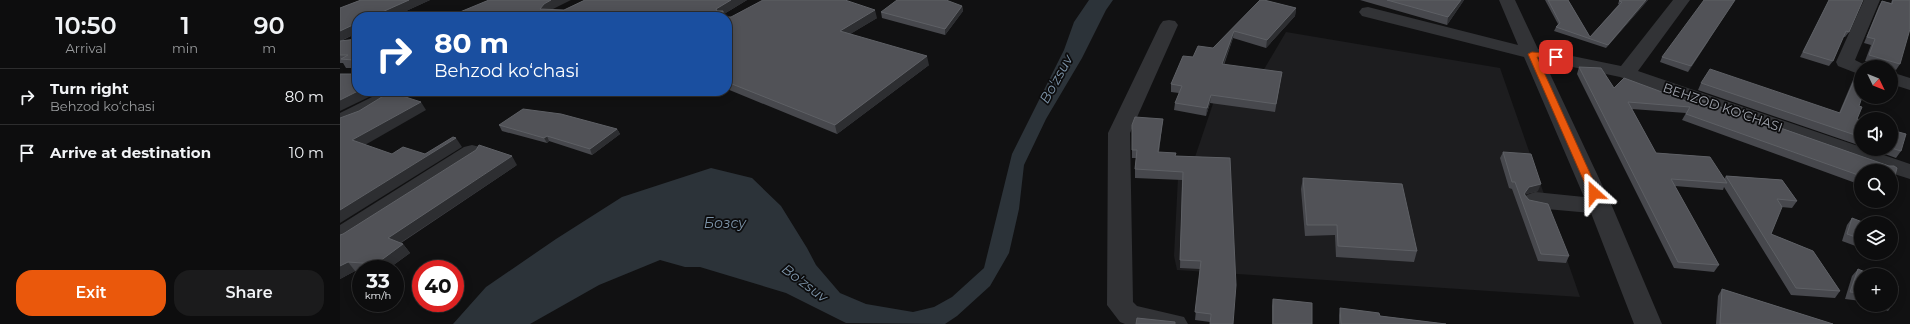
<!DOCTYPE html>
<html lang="en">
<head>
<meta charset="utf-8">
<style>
  body { margin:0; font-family:Montserrat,sans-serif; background:#1b1b1c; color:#f1f3f6; height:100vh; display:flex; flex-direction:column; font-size:15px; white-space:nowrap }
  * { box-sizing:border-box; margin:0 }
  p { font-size:13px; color:#9a9c9e }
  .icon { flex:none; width:22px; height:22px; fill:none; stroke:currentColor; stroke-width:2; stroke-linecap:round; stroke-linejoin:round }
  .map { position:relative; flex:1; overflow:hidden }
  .details { display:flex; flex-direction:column; background:#0d0d0e; width:340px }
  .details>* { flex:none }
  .top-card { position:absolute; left:12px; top:12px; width:380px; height:84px; border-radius:16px; box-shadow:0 2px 10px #0003,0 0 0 1px #2d2d2e; background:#1a4fa0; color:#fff; overflow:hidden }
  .needle { width:26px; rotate:133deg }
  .fabs { position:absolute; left:1514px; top:60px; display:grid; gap:8px }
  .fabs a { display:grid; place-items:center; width:44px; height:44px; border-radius:50%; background:#0d0d0e; box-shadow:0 2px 10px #0003,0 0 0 1px #2d2d2e; font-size:20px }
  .speed { position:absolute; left:12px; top:260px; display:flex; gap:8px; font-size:20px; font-weight:700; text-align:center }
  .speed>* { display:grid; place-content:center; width:52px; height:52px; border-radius:50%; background:#0d0d0e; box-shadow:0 2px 10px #0003,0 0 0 1px #2d2d2e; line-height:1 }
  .speed small { font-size:10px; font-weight:400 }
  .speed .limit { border:6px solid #d22; background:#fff; color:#111 }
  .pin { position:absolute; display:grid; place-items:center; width:34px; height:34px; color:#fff; margin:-17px; border-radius:8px; box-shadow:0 2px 6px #0006 }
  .me { position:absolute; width:44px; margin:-22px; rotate:336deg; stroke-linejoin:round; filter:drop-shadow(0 0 3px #0008) }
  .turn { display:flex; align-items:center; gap:14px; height:84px; padding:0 16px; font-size:18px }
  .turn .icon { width:52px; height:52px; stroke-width:2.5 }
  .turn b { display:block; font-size:28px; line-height:34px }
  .eta { display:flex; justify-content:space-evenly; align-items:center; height:68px; text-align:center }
  .eta b { font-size:24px; font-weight:600; line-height:28px }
  .cta { display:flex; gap:8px; margin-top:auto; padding:8px 16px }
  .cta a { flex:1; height:46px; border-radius:16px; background:#ea580c; color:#fff; font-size:16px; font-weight:600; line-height:46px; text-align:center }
  .cta a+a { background:#1b1b1c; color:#f1f3f6 }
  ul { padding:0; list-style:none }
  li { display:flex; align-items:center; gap:12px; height:56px; padding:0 16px; border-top:1px solid #2d2d2e }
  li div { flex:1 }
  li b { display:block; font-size:15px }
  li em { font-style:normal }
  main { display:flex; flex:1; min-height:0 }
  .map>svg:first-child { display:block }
  .built { fill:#1d1d1f }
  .water { fill:#2c3339 }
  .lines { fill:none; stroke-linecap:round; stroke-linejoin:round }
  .minor { fill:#323336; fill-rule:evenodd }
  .wall { fill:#47484d }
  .shaded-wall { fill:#2d2e31 }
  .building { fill:#515257; stroke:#5e6065 }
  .route { fill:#ea580c; stroke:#983908 }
  .labels { text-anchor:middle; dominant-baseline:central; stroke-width:3.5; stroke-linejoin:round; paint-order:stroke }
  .street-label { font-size:13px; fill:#a3a7b1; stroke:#0c0c0d }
  .water-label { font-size:14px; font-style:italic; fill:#7d94a9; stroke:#0c0c0d }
</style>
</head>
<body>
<main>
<section class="details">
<div class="eta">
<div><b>10:50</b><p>Arrival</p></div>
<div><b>1</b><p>min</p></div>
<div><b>90</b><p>m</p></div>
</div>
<ul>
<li><svg class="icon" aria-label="right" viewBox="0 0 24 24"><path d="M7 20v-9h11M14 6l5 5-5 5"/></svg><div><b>Turn right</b><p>Behzod ko‘chasi</p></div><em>80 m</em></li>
<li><svg class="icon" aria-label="arrive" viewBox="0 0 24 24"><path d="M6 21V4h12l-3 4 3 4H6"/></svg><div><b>Arrive at destination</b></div><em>10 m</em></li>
</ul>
<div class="cta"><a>Exit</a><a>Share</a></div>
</section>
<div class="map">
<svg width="1570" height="324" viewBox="0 0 1570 324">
  <rect width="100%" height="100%" fill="#111112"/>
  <path class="built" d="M 946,32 L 1160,68 L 1240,297 L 837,270 L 834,256 L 839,158 L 854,160 L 886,65 L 923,71 Z"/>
  <path class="water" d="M 749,0 L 773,0 L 766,10 L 742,58 L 706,119 L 684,165 L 679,209 L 669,253 L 650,286 L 617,316 L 605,324 L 506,323 L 446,293 L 360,267 L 345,267 L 320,260 L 259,285 L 190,324 L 113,324 L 146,287 L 216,239 L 282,197 L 371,168 L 412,178 L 441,206 L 467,248 L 476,265 L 500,293 L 526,304 L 573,312 L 594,307 L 612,297 L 644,268 L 672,154 L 724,50 L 734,22 Z"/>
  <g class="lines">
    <g class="minor">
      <path d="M 1159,0 L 1175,0 L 1198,49 L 1281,66 L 1333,0 L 1350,0 L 1298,71 L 1521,147 L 1521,149 L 1526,149 L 1570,164 L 1570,179 L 1551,173 L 1551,171 L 1545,171 L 1280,77 L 1204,61 L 1272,206 L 1322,324 L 1294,324 L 1251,213 L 1195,208 L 1187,205 L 1183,200 L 1187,195 L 1195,192 L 1244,197 L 1184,57 L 1022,16 L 1019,12 L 1022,8 L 1028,7 L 1178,45 Z"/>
      <path d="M 1524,0 L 1540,0 L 1515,60 L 1529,67 L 1521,67 L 1521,75 L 1498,66 L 1496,62 Z"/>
      <path d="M 829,20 L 835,21 L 838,25 L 790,133 L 793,302 L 797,306 L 844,317 L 848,324 L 785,324 L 780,322 L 767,305 L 768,133 L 820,25 L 823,21 Z"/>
      <path d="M 1551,72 L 1570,78 L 1570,90 L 1551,84 Z"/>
      <path d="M 39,91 L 62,91 C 52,106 17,123 0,127 L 0,113 L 32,97 Z"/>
      <path d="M 132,145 L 140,147 L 143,152 L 140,157 L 9,242 L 0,244 L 0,225 L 124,147 Z"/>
    </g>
  </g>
  <g class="wall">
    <path d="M 21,0 L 90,0 L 53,17 L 17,17 L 17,33 L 1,41 L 17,39 L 31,96 L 13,74 L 13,68 L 6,68 L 3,63 L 0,63 L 0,8 Z"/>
    <path d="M 245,0 L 407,0 L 384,14 L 385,17 L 123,17 L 120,12 L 211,10 L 224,10 Z"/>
    <path d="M 920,0 L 956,8 L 955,16 L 926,48 L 893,38 L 884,65 L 942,72 L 935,112 L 870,103 L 866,116 L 834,110 L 835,103 L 839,93 L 831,92 L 831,84 L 853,57 L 873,48 Z"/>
    <path d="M 1020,0 L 1124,0 L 1107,25 Z"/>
    <path d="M 1205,0 L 1228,0 L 1250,37 L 1279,4 L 1278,4 L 1279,1 L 1308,0 L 1266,48 L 1214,31 L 1216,27 L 1218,24 Z"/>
    <path d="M 1489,0 L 1523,0 L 1509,32 L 1505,37 L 1503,37 L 1493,61 L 1489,66 L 1460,57 Z"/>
    <path d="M 1552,0 L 1570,0 L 1560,64 L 1556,70 L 1551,68 L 1551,67 L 1546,67 L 1525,61 L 1531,45 L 1524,43 L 1539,6 L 1542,1 L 1551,3 Z"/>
    <path d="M 622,6 L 623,11 L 605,35 L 542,18 L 541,12 Z"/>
    <path d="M 387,17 L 537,18 L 510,34 L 589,65 L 497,134 L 387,89 Z"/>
    <path d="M 1369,40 L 1348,72 L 1320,62 L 1322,57 Z"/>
    <path d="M 1239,67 L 1261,68 L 1274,88 L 1284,78 L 1349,102 L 1352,97 L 1549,166 L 1554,166 L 1557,168 L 1551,188 L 1551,171 L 1521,171 L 1521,185 L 1342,120 L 1346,113 L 1292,109 L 1316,153 L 1370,157 L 1384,179 L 1386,176 L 1442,180 L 1457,201 L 1452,208 L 1441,207 L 1431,234 L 1473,251 L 1500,291 L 1495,298 L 1451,295 L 1384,187 L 1383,190 L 1335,186 L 1379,265 L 1374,272 L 1334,268 L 1237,74 Z"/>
    <path d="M 1519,69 L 1519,106 L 1517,119 L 1521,120 L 1521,146 L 1358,90 L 1361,83 L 1499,113 L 1515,75 Z"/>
    <path d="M 823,119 L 822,126 L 819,152 L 835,156 L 890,158 L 870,322 L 855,320 L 860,269 L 840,268 L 842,180 L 795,178 L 795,169 L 796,158 L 792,158 L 792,133 Z"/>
    <path d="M 159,125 L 277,129 L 280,134 L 252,155 L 209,141 L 207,143 L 162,131 Z"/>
    <path d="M 1551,130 L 1561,151 L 1556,158 L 1531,149 L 1551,149 Z"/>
    <path d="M 1163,152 L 1198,191 L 1186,194 L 1185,195 L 1229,256 L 1226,263 L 1198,261 L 1172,189 L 1169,188 L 1160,158 Z"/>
    <path d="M 177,165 L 61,243 L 63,244 L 70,253 L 48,269 L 21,269 L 21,271 L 15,271 L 0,279 L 0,235 Z"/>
    <path d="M 963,178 L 1077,251 L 1074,262 L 996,257 L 995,235 L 965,236 L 961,189 Z"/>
    <path d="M 1512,218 L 1521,223 L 1521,248 L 1502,241 L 1507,225 Z"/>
    <path d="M 1533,253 L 1542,253 L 1540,256 Z"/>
    <path d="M 1518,269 L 1521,275 L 1521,301 L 1505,299 L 1512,276 Z"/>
    <path d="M 1551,283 L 1553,304 L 1548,311 L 1533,305 L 1551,305 Z"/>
    <path d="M 1382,289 L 1493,324 L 1376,324 L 1378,296 Z"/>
    <path d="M 933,299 L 972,324 L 932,324 L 932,306 Z"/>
    <path d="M 1000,308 L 1040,316 L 1106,324 L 999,324 L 999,315 Z"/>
  </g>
  <g class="shaded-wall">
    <path d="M 69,0 L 90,0 L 53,17 L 31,17 Z"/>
    <path d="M 211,0 L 231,0 L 207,12 L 200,9 L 204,4 Z"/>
    <path d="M 391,0 L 407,0 L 384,14 L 385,17 L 379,17 L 376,9 Z"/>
    <path d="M 1121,0 L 1124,0 L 1107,25 L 1108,17 Z"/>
    <path d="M 1306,0 L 1308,0 L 1266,48 L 1268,45 Z"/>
    <path d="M 1395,0 L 1348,72 L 1351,66 Z"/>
    <path d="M 622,6 L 623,11 L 605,35 L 605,29 Z"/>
    <path d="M 956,8 L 955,16 L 926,48 L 927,40 Z"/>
    <path d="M 535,10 L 537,18 L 502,39 L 500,31 Z"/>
    <path d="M 17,23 L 17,33 L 0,41 L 0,31 Z"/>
    <path d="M 894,31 L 893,38 L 881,72 L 882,64 Z"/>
    <path d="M 587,56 L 589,65 L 497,134 L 495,125 Z"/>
    <path d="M 18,91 L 37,91 L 31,96 L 0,111 L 0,100 Z"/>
    <path d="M 871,95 L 870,103 L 866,116 L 867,108 Z"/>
    <path d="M 81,102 L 86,110 L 18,149 L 12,140 Z"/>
    <path d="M 823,119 L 822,126 L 818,160 L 818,152 Z"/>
    <path d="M 277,129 L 280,134 L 252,155 L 250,149 Z"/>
    <path d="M 207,136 L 209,141 L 207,143 L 204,138 Z"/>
    <path d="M 116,138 L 122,147 L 0,223 L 0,210 Z"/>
    <path d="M 172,156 L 177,165 L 54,247 L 48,238 Z"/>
    <path d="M 1201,184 L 1198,191 L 1186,194 L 1182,201 L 1184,194 L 1189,187 Z"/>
    <path d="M 63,244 L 70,253 L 48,269 L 39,269 L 36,264 Z"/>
    <path d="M 8,262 L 15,271 L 0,279 L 0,266 Z"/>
  </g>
  <g class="building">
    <path d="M 21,0 L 69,0 L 31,17 L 17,17 L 17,23 L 0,31 L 0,8 Z"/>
    <path d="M 149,0 L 211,0 L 204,4 L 200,9 L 224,10 L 245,0 L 391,0 L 376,9 L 377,11 L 383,11 L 383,17 L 130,17 L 120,12 Z"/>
    <path d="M 423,0 L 505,0 L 535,10 L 500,31 L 587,56 L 495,125 L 387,82 L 387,17 L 386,17 L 391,17 Z"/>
    <path d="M 557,0 L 606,0 L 622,6 L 605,29 L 541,12 Z"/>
    <path d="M 920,0 L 924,0 L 956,8 L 927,40 L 894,31 L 882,64 L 942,72 L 936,104 L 871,95 L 867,108 L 835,103 L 842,86 L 831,84 L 843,56 L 853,57 L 858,46 L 873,48 Z"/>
    <path d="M 1047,0 L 1121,0 L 1108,17 Z"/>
    <path d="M 1208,0 L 1228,0 L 1250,37 L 1282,2 L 1279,1 L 1280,0 L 1306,0 L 1268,45 L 1216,27 L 1220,23 Z"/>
    <path d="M 1364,0 L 1395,0 L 1351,66 L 1322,57 Z"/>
    <path d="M 1489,0 L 1523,0 L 1509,32 L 1506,31 L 1493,61 L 1463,52 Z"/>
    <path d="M 1553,0 L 1570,0 L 1570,29 L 1560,64 L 1529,55 L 1535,39 L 1527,37 L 1542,1 L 1552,4 Z"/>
    <path d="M 17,39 L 17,91 L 18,91 L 0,100 L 0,74 L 13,74 L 13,60 L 1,59 L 8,55 L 0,55 L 0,41 Z"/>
    <path d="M 1239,67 L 1261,68 L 1274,88 L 1284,78 L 1349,102 L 1352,97 L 1549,166 L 1554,166 L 1557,168 L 1552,187 L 1551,187 L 1551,171 L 1521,171 L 1521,176 L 1346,114 L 1350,107 L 1288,102 L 1316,153 L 1370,157 L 1387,183 L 1331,179 L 1379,265 L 1338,262 Z"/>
    <path d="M 1370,69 L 1500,113 L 1519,69 L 1521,69 L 1521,97 L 1522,97 L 1519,106 L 1522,107 L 1517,119 L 1521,120 L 1521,137 L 1361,83 Z"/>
    <path d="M 50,92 L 81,102 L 12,140 L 52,154 L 63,147 L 85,154 L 113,137 L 116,138 L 0,210 L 0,118 L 19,111 Z"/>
    <path d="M 183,109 L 221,114 L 277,129 L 250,149 L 207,136 L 204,138 L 159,125 Z"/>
    <path d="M 795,117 L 823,119 L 818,152 L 836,153 L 835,156 L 890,158 L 896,285 L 893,324 L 870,324 L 871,314 L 855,312 L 861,261 L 840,260 L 843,172 L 795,169 L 797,150 L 792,150 L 792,125 Z"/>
    <path d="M 1551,130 L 1566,134 L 1561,151 L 1551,148 Z"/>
    <path d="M 139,145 L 172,156 L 48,238 L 63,244 L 36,264 L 8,262 L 0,266 L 0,235 L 3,234 L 136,150 Z"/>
    <path d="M 1163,152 L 1191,154 L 1201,184 L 1189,187 L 1184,194 L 1189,200 L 1208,204 L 1229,256 L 1201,254 L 1175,182 L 1172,182 Z"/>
    <path d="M 1386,176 L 1442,180 L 1457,201 L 1437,199 L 1442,207 L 1431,234 L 1473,251 L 1500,291 L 1456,288 Z"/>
    <path d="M 963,178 L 1062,184 L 1077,251 L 998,246 L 997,225 L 967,225 Z"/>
    <path d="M 1512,218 L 1525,223 L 1521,223 L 1521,239 L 1507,234 Z"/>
    <path d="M 1518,269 L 1532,275 L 1521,275 L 1521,293 L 1510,292 Z"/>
    <path d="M 1551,283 L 1558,286 L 1553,304 L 1551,303 Z"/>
    <path d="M 1382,289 L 1493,324 L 1380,324 Z"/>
    <path d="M 933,299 L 972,303 L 972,324 L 933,324 Z"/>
    <path d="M 1000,308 L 1039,313 L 1040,316 L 1106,324 L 1001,324 Z"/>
    <path d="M 797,318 L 835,322 L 835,324 L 796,324 Z"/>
  </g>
  <path class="route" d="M 1192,52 L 1216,54 L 1219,57 L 1216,59 L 1197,57 L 1259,193 L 1258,195 L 1254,196 L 1249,193 L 1188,54 Z"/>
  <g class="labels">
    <g class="street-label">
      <text transform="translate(1383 107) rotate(19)">BEHZOD KO‘CHASI</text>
    </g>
    <g class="water-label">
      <text transform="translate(716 79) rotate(-61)">Bo'zsuv</text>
      <text x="385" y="223">Бозсу</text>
      <text transform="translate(465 283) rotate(37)">Bo'zsuv</text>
    </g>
  </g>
</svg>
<div class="fabs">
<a><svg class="needle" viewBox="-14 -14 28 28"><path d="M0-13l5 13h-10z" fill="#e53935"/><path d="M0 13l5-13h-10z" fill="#9a9c9e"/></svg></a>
<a><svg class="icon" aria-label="sound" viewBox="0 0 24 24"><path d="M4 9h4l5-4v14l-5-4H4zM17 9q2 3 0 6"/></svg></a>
<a><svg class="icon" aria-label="search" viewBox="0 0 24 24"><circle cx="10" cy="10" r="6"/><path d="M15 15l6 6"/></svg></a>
<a><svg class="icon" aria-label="layers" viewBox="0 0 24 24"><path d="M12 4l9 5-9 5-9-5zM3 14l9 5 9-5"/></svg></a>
<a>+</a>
</div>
<div class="speed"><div>33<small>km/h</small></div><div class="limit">40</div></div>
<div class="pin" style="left:1216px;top:57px;background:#d93025"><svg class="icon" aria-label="arrive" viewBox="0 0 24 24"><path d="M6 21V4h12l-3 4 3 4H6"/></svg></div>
<svg class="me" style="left:1254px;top:193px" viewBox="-20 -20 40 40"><path d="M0-17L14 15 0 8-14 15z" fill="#ea580c" stroke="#fff" stroke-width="4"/></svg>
<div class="top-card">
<div class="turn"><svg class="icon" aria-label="right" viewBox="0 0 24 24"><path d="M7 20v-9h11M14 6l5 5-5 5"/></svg><div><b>80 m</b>Behzod ko‘chasi</div></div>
</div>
</div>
</main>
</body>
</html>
